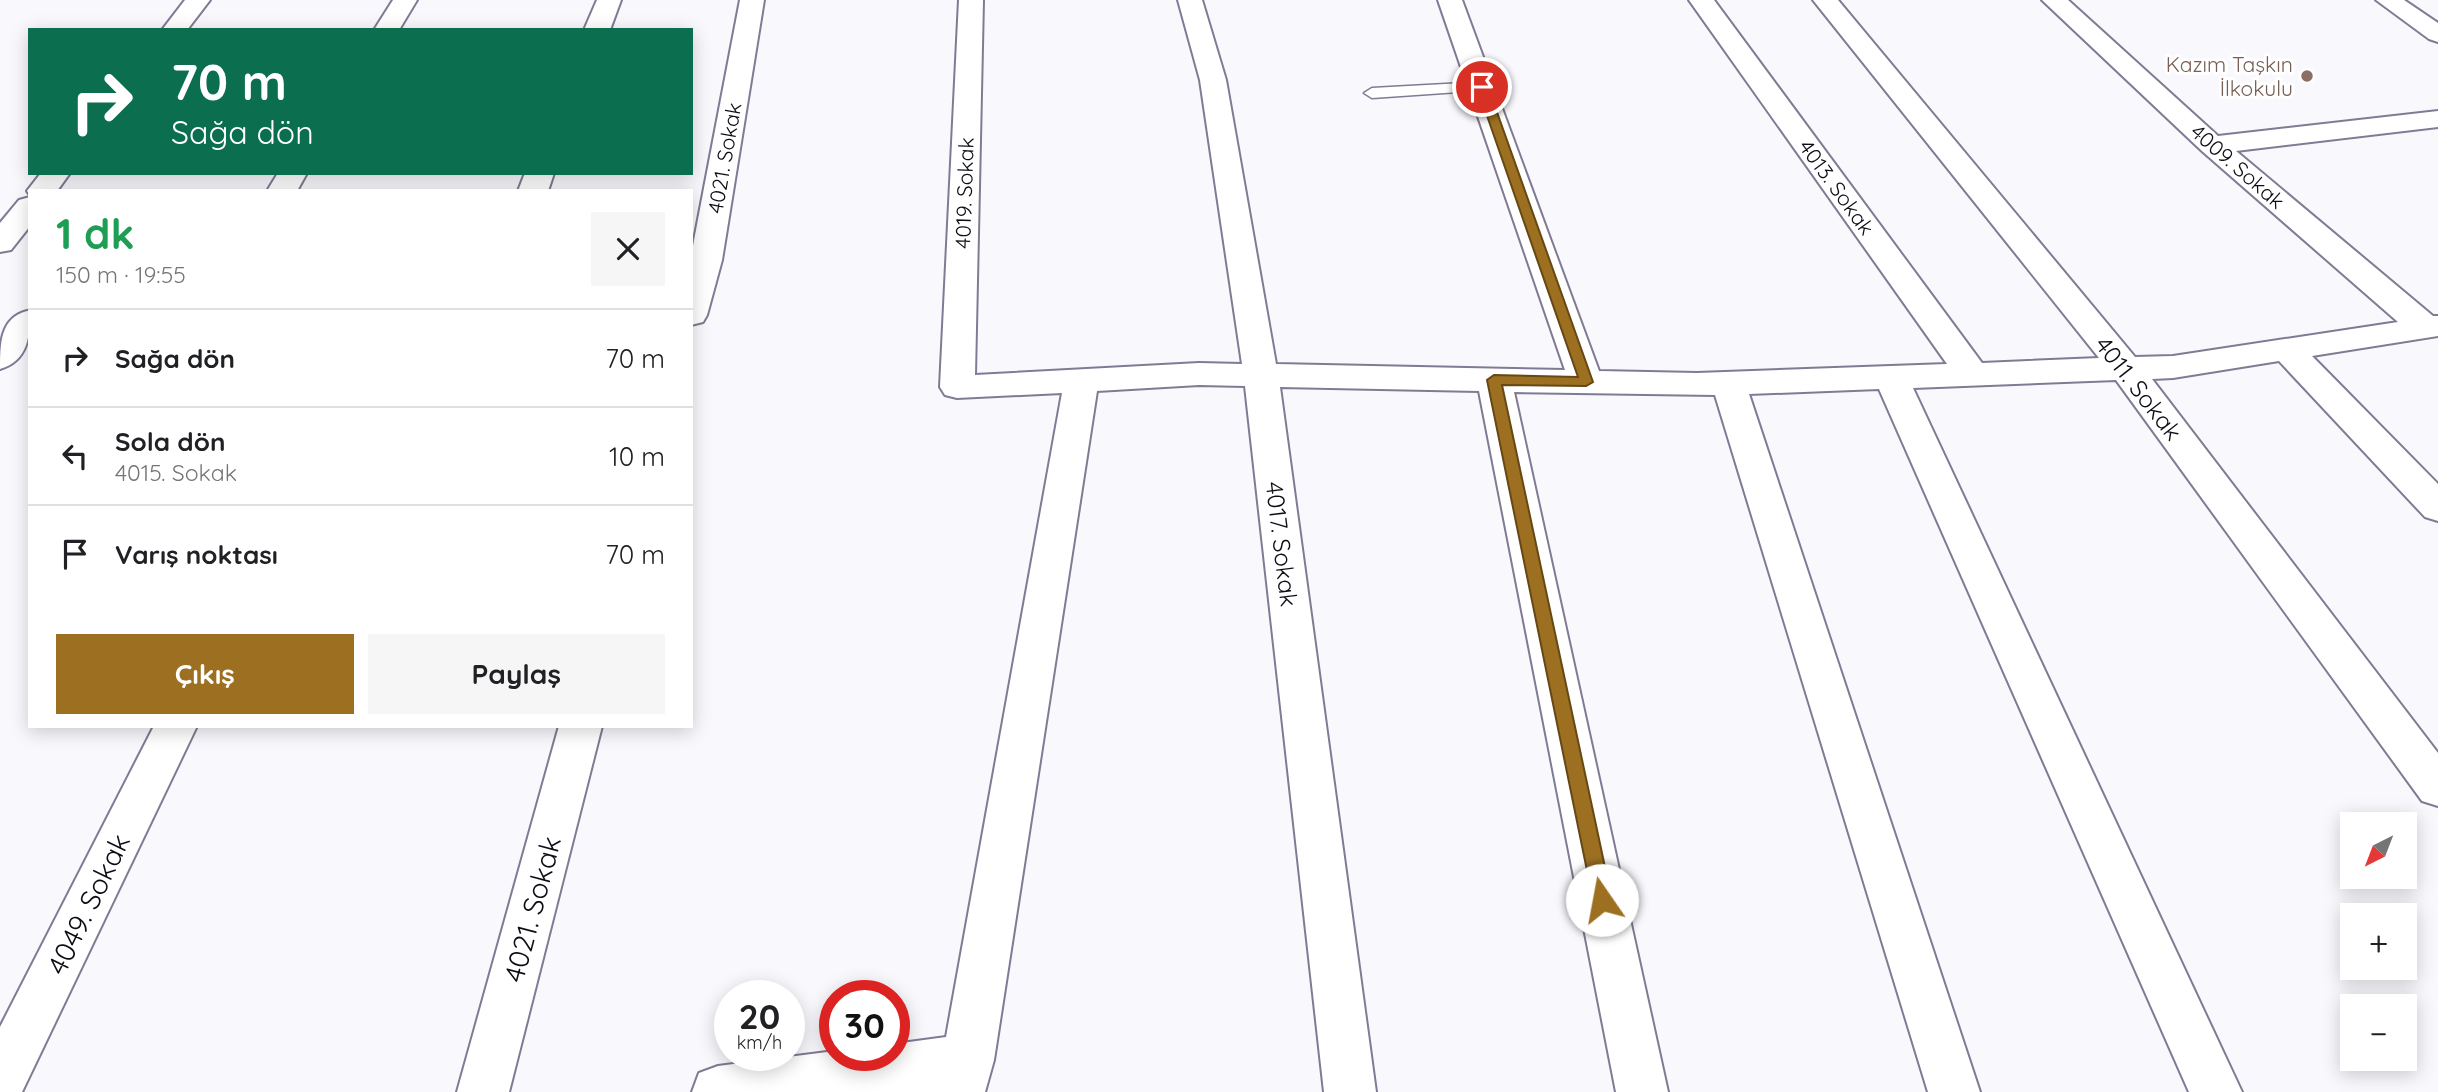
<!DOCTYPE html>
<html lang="tr">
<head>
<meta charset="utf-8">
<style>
  body { margin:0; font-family:Quicksand,sans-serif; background:#f6f6f6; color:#202124; height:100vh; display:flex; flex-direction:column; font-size:26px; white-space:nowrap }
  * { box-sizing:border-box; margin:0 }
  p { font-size:23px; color:#757577 }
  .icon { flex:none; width:38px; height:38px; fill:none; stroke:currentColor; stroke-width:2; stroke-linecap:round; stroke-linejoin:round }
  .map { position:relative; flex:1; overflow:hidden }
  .sheet { position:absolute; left:28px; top:189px; width:665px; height:539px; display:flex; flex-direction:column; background:#fff; border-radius:0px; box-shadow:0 4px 18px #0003 }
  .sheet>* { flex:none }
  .guide { position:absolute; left:28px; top:28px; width:665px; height:147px; border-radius:0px; box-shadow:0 4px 18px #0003; background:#0b6e4f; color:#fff; overflow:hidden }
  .needle { width:46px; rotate:222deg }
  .fabs { position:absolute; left:2340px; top:812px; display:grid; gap:14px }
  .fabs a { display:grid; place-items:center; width:77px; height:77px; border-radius:0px; background:#fff; box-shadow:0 4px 18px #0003; font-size:35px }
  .speed { position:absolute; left:714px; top:980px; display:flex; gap:14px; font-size:35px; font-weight:700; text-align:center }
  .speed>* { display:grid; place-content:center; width:91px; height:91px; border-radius:50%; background:#fff; box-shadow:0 4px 18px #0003; line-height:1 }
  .speed small { font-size:18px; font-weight:400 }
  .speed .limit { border:10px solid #d22; background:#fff; color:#111 }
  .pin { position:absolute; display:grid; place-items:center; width:60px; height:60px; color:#fff; margin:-30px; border:4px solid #fff; border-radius:50%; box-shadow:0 2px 7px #0007 }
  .me { position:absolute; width:77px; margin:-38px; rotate:348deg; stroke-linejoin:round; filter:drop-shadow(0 0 5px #0008) }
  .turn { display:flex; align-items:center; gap:24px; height:147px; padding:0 28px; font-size:32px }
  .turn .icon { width:91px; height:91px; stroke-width:2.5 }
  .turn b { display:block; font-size:49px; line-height:60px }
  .round { display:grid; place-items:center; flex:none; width:74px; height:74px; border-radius:0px; background:#f6f6f6 }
  .headline { display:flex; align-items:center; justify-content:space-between; height:119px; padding:0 28px }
  h1 { font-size:42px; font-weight:800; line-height:52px; color:#1e9e55 }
  .button { display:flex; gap:14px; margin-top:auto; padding:14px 28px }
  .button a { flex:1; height:80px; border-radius:0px; background:#9d6f21; color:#fff; font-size:28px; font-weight:800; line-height:80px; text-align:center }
  .button a+a { background:#f6f6f6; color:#202124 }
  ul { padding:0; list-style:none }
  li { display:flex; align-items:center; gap:21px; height:98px; padding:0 28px; border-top:2px solid #e0e0e0 }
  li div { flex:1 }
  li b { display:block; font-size:26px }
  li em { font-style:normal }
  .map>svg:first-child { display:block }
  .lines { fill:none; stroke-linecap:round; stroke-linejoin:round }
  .lane-casing { stroke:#807b94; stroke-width:3 }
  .street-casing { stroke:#807b94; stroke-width:4 }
  .lane { fill:#fff; fill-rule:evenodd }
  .street { fill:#fff; fill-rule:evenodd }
  .route { fill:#9d6f21; stroke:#664815; stroke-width:2 }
  .education-dot { fill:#8d6e63; stroke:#fff; stroke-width:2.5 }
  .labels { text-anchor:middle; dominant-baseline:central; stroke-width:6; stroke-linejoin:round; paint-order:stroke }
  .far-education-label { font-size:21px; fill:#785e54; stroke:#fff; text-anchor:end }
  .far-street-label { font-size:21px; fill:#0e0c15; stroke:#fff }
  .street-label { font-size:24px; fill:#0e0c15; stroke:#fff }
  .near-street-label { font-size:28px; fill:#0e0c15; stroke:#fff }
</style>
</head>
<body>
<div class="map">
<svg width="2438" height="1092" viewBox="0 0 2438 1092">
  <rect width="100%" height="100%" fill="#f9f8fd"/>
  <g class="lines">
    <defs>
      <path id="lane" d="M 1482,82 L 1490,87 L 1488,90 L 1372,98 L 1364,93 L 1372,88 Z"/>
      <g id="street">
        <path d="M 185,0 L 210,0 L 187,30 L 162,30 Z"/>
        <path d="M 393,0 L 417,0 L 399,30 L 374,30 Z"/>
        <path d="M 597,0 L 621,0 L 610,30 L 584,30 Z"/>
        <path d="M 740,0 L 764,0 L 722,260 L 707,315 L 703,322 L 691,325 L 691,256 Z"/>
        <path d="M 959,0 L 983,0 L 975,375 L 1199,363 L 1242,364 L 1200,80 L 1178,0 L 1202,0 L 1226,80 L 1276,364 L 1565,370 L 1438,0 L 1462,0 L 1599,371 L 1697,373 L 1947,364 L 1689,0 L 1714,0 L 1982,363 L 2099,358 L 1813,0 L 1838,0 L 2135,357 L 2173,356 L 2398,322 L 2202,151 L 2042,0 L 2068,0 L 2218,136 L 2438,111 L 2438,127 L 2236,151 L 2433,316 L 2438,316 L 2438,336 L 2312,356 L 2438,484 L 2438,521 L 2425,517 L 2279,361 L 2173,378 L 2152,379 L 2438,753 L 2438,806 L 2422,801 L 2116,380 L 1913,388 L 2242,1092 L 2189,1092 L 1879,389 L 1749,394 L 1980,1092 L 1928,1092 L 1715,395 L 1514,392 L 1668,1092 L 1616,1092 L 1479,391 L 1280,387 L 1376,1092 L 1324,1092 L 1245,386 L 1199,385 L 1097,391 L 994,1060 L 985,1092 L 692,1092 L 699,1073 L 718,1066 L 835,1051 L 835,1055 L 894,1055 L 894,1044 L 946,1037 L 1062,393 L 957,398 L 945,395 L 940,387 Z"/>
        <path d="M 2376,0 L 2404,0 L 2438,23 L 2438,42 L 2429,39 Z"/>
        <path d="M 41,173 L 70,173 L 57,191 L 30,191 L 30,195 L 27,191 Z"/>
        <path d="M 278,173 L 307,173 L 297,191 L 267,191 Z"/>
        <path d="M 525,173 L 554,173 L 548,191 L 518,191 Z"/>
        <path d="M 30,197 L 30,226 L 11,250 L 0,252 L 0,223 L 19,200 Z"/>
        <path d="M 27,311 L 30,311 C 30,336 28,361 0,369 C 0,344 0,318 27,311 Z"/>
        <path d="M 154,726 L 197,726 L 22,1092 L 0,1092 L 0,1027 Z"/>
        <path d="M 559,726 L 602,726 L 509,1092 L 457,1092 Z"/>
      </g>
    </defs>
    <use href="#lane" class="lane-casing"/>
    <use href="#street" class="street-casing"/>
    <use href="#lane" class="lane"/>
    <use href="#street" class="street"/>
  </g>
  <path class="route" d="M 1479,84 L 1488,87 L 1593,382 L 1586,386 L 1502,385 L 1612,900 L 1609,907 L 1602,909 L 1596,907 L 1593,900 L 1487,380 L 1494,375 L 1578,377 L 1477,87 Z"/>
  <circle class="education-dot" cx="2307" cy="76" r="7"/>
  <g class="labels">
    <g class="far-education-label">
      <text x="2293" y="64">Kazım Taşkın<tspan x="2293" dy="24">İlkokulu</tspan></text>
    </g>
    <g class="far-street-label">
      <text transform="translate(724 158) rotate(-80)">4021. Sokak</text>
      <text transform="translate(2238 166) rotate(41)">4009. Sokak</text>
      <text transform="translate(1837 187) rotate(54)">4013. Sokak</text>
      <text transform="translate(964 193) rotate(-88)">4019. Sokak</text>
    </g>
    <g class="street-label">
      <text transform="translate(2139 388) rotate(52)">4011. Sokak</text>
      <text transform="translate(1282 544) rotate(83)">4017. Sokak</text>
    </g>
    <g class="near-street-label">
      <text transform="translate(88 904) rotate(-64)">4049. Sokak</text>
      <text transform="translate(532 909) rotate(-75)">4021. Sokak</text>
    </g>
  </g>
</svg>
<div class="fabs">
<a><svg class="needle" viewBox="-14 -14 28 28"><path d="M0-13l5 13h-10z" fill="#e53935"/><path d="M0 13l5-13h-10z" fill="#757577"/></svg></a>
<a>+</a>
<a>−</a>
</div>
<div class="speed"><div>20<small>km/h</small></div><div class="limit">30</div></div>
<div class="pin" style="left:1482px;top:87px;background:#d93025"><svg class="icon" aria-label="arrive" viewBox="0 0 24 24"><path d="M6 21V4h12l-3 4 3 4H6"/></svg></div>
<svg class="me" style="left:1602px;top:900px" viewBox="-20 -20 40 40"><circle r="19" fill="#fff"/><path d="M0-13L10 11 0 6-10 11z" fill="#9d6f21"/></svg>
<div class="guide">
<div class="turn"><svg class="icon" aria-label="right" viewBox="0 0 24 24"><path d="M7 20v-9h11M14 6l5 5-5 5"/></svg><div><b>70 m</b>Sağa dön</div></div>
</div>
<section class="sheet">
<div class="headline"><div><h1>1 dk</h1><p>150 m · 19:55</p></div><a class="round"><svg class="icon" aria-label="close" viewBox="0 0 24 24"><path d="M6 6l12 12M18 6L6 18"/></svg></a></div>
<ul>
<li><svg class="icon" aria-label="right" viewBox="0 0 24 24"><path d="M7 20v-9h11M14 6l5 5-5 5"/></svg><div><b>Sağa dön</b></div><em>70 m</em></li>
<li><svg class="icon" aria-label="left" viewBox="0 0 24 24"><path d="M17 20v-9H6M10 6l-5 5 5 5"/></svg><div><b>Sola dön</b><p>4015. Sokak</p></div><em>10 m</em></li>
<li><svg class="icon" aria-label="arrive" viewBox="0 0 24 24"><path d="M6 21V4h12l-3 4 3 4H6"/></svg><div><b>Varış noktası</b></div><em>70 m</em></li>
</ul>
<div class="button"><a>Çıkış</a><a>Paylaş</a></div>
</section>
</div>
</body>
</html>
